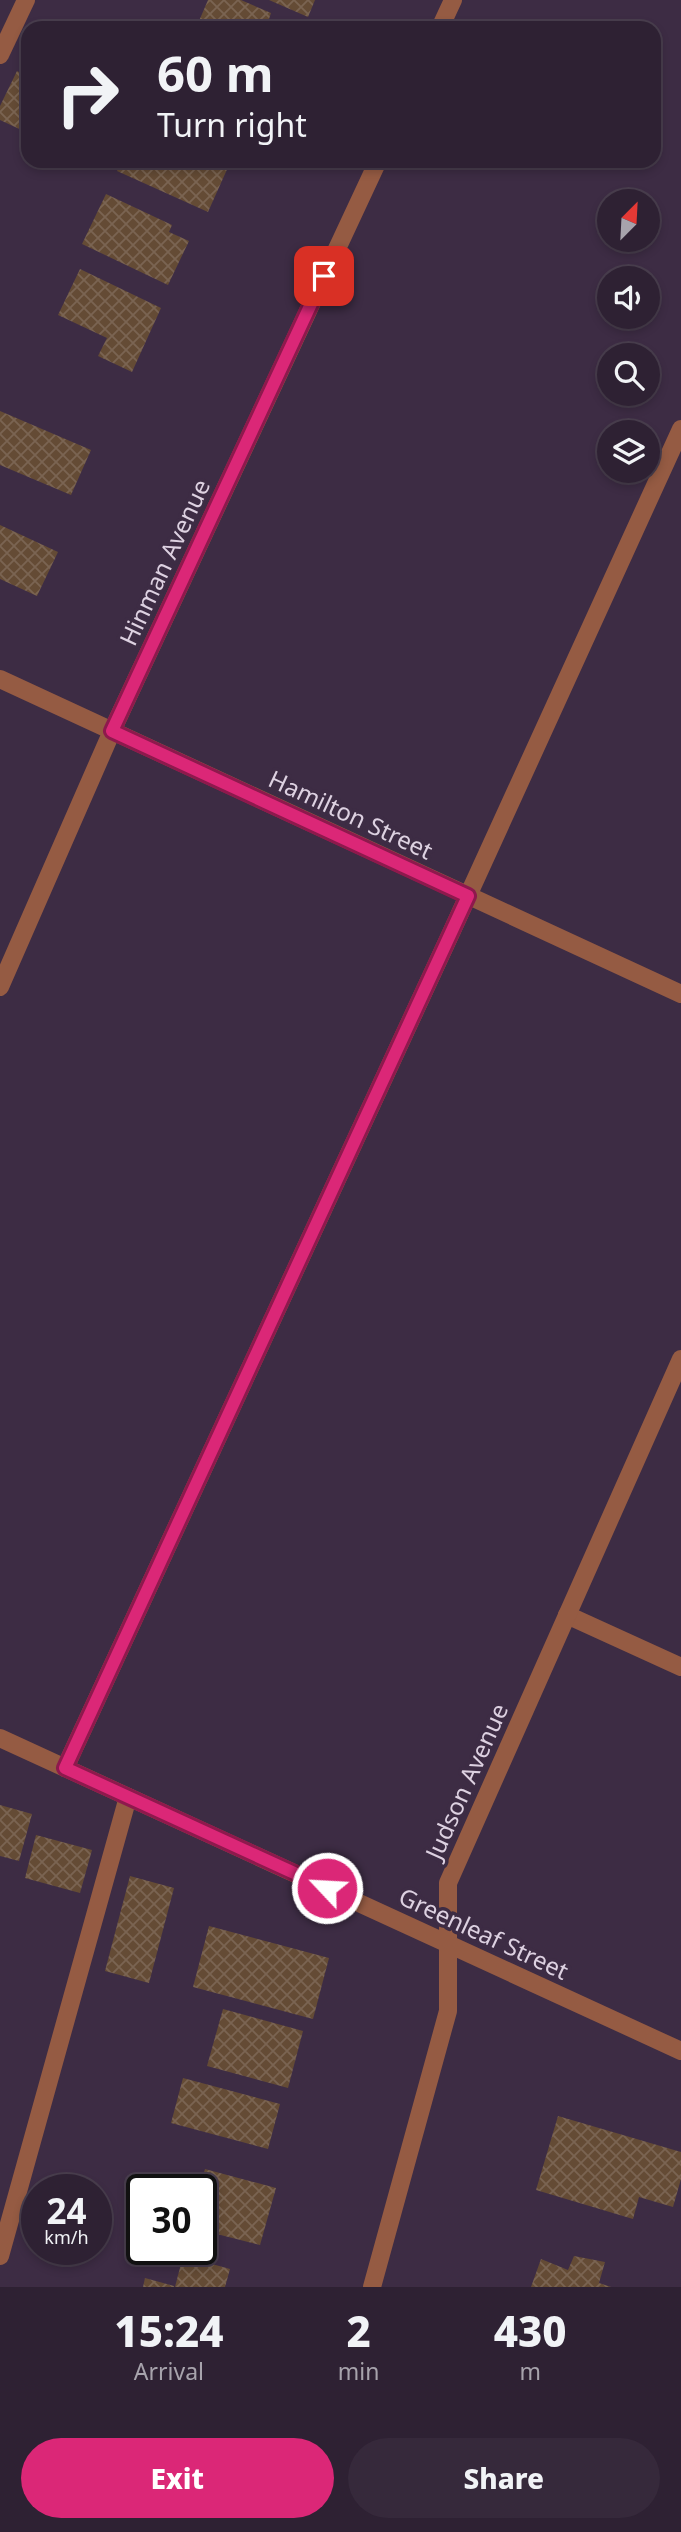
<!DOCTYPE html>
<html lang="en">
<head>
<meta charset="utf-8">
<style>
  body { margin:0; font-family:"Noto Sans",sans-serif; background:#36293b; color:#f1f3f6; height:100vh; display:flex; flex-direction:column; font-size:26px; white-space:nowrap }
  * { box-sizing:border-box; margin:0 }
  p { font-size:23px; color:#a7a3ac }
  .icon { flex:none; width:38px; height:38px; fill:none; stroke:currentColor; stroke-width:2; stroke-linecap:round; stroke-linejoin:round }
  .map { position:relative; height:2287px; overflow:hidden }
  .sheet { display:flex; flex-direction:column; background:#2e2133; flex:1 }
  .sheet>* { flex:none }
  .guide { position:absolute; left:21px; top:21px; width:640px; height:147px; border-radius:21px; box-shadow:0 4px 10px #0003,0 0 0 2px #493e4e; background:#2e2133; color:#f1f3f6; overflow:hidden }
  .needle { width:46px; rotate:24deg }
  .controls { position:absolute; left:597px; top:189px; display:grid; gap:14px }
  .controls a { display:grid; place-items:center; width:63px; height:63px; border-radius:50%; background:#2e2133; box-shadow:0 4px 10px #0003,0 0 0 2px #493e4e; font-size:35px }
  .speed { position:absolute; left:21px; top:2174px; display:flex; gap:14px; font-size:35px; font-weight:700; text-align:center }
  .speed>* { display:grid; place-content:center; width:91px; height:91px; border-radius:50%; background:#2e2133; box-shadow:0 4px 10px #0003,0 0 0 2px #493e4e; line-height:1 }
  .speed small { font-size:18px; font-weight:400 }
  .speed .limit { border:4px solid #111; border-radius:10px; background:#fff; color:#111 }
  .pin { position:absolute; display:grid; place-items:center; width:60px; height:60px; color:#fff; margin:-30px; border-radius:14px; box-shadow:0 4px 10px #0006 }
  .me { position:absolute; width:77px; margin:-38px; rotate:295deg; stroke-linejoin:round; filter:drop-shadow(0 0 5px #0008) }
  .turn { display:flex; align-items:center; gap:24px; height:147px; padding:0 21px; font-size:32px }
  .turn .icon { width:91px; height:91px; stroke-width:2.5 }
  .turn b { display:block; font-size:49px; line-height:60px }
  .eta { display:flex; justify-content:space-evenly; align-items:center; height:119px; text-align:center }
  .eta b { font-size:42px; font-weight:800; line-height:49px }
  .primary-button { display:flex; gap:14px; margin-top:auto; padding:14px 21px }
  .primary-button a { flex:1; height:80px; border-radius:42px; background:#db2777; color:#fff; font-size:28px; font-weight:800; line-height:80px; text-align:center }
  .primary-button a+a { background:#36293b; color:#f1f3f6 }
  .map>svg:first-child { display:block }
  .building { fill:url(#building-cross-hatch) }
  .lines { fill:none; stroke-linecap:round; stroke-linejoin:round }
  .minor { stroke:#955b43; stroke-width:18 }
  .route-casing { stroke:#8e194d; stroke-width:18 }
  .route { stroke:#db2777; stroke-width:12 }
  .labels { text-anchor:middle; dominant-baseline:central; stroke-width:7; stroke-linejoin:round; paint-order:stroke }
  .street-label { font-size:24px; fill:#ddd1e1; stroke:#3d2c44 }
</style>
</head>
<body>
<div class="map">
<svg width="681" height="2287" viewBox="0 0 681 2287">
  <defs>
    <pattern id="building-cross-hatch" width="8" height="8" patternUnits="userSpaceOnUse" patternTransform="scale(1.75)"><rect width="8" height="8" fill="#644b35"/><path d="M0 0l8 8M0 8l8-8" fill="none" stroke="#7a6452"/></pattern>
  </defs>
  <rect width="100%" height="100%" fill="#3d2c44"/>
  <g class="building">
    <path d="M 208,0 L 241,0 L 271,13 L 268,22 L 282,28 L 196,28 Z"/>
    <path d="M 269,0 L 315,0 L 308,17 Z"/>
    <path d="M 17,71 L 28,77 L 28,133 L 0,120 L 0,106 Z"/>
    <path d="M 122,161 L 219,161 L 229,165 L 208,212 L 117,171 Z"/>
    <path d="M 106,194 L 172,225 L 169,232 L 189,241 L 168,285 L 82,244 Z"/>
    <path d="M 80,269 L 161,308 L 132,372 L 98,356 L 107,338 L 58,315 Z"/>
    <path d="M 0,411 L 91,450 L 71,495 L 0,465 Z"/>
    <path d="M 0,525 L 58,552 L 37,596 L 0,579 Z"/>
    <path d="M 0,1805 L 32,1814 L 19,1861 L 0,1856 Z"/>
    <path d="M 36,1835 L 92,1850 L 80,1893 L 25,1878 Z"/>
    <path d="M 130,1876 L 174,1888 L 149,1983 L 105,1971 Z"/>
    <path d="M 209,1926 L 329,1958 L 313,2019 L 193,1987 Z"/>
    <path d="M 223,2009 L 303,2031 L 288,2088 L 207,2066 Z"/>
    <path d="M 183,2078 L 280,2104 L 268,2149 L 171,2123 Z"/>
    <path d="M 558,2116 L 681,2152 L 681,2179 L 673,2207 L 639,2197 L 633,2219 L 536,2190 Z"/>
    <path d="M 205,2169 L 276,2188 L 260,2245 L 201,2230 L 201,2189 L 199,2189 Z"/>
    <path d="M 183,2256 L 230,2269 L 225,2287 L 175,2287 Z"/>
    <path d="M 574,2256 L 605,2262 L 599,2283 L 611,2287 L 531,2287 L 541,2259 L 568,2270 Z"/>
    <path d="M 145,2278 L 174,2286 L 174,2287 L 143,2287 Z"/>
  </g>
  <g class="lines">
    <g class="minor">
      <path d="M 440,28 L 453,0"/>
      <path d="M 0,55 L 26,0"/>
      <path d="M 0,679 L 681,994"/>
      <path d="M 0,987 L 112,731 L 378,161"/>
      <path d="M 567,1615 L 681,1667"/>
      <path d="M 0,1738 L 681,2051"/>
      <path d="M 65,1768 L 451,933 L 681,429"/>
      <path d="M 0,2256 L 128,1797"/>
      <path d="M 372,2287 L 448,2011 L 448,1883 L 681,1359"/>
    </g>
  </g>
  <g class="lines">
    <defs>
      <path id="route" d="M 324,276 L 112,731 L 468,896 L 65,1768 L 327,1888"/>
    </defs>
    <use href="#route" class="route-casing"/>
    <use href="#route" class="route"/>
  </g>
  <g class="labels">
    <g class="street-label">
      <text transform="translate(164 562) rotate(-65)">Hinman Avenue</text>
      <text transform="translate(351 814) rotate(25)">Hamilton Street</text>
      <text transform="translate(466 1781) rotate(-66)">Judson Avenue</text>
      <text transform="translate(484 1933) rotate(25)">Greenleaf Street</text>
    </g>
  </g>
</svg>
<div class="controls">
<a><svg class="needle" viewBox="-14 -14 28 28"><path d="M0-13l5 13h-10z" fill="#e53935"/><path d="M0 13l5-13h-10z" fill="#a7a3ac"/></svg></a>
<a><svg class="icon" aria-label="sound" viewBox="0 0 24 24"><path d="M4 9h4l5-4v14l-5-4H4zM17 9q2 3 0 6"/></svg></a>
<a><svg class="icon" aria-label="search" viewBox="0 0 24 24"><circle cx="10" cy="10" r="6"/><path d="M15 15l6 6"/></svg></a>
<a><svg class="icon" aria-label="layers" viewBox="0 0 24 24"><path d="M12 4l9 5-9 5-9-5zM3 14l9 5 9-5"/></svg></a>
</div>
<div class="speed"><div>24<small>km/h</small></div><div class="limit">30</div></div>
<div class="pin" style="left:324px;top:276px;background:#d93025"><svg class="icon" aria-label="arrive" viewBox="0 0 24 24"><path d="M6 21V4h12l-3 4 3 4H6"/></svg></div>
<svg class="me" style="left:327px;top:1888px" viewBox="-20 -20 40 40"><circle r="17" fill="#db2777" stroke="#fff" stroke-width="3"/><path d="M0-11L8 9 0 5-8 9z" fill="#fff"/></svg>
<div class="guide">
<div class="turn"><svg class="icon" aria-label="right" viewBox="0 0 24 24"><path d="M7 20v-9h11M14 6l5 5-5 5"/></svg><div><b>60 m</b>Turn right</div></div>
</div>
</div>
<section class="sheet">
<div class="eta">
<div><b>15:24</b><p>Arrival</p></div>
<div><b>2</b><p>min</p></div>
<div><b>430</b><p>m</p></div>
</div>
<div class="primary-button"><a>Exit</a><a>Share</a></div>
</section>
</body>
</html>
